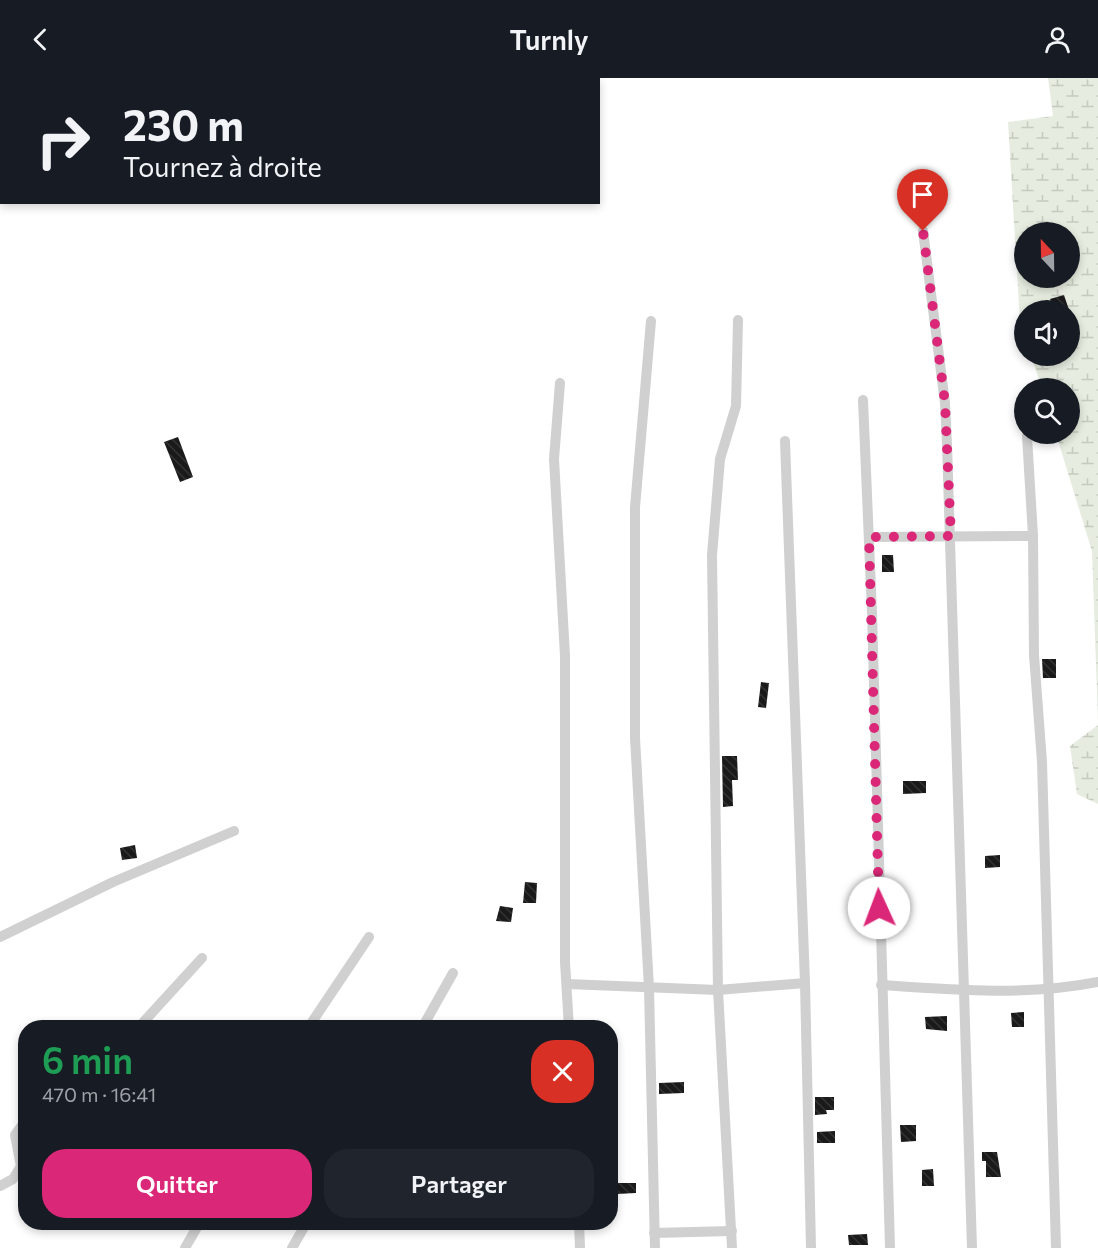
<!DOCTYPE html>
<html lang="fr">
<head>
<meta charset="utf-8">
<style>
  body { margin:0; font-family:Commissioner,sans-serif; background:#20242c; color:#f1f3f6; height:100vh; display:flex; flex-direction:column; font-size:22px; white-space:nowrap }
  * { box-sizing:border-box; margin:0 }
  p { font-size:20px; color:#9ea1a6 }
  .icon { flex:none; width:33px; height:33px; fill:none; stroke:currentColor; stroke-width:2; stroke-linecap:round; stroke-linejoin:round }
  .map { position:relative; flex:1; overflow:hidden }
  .side { position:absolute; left:18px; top:942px; width:600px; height:210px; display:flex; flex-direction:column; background:#171b24; border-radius:24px; box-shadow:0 3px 9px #0003 }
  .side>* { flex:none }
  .hud { position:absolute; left:0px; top:0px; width:600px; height:126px; box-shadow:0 3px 9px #0003; background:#171b24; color:#f1f3f6; overflow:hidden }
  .needle { width:39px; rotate:338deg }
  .fabs { position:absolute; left:1014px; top:144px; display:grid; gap:12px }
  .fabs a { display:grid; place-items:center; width:66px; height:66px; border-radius:50%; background:#171b24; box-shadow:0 3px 9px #0003; font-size:30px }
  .pin { position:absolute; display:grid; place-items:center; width:51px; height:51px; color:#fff; margin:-62px -26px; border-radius:50% 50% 50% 0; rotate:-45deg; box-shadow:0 0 6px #0007 }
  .pin .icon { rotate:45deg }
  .me { position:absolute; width:66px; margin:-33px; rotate:358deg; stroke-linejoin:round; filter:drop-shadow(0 0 4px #0008) }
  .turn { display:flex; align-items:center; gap:21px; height:126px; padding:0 24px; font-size:27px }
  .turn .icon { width:78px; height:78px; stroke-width:2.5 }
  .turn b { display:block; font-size:42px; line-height:51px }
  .round { display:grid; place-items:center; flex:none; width:63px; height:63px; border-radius:24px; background:#20242c }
  .overview { display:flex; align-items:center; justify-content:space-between; height:102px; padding:0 24px }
  h1 { font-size:36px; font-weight:600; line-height:45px; color:#1e9e55 }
  .action { display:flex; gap:12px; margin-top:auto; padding:12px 24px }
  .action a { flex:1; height:69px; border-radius:24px; background:#db2777; color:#fff; font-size:24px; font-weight:600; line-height:69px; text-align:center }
  .action a+a { background:#20242c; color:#f1f3f6 }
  header { display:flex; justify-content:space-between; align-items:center; height:78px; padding:0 24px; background:#171b24; font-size:27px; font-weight:600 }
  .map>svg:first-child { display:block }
  .wetland { fill:url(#wetland-marsh); fill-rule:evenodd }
  .building { fill:url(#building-back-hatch) }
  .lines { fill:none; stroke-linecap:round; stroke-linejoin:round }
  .street { stroke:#d0d0d0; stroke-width:10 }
  .route { stroke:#db2777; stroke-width:10; stroke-dasharray:0 18 }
</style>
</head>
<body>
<header><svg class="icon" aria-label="back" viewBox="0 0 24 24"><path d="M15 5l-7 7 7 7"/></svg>Turnly<svg class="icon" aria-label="person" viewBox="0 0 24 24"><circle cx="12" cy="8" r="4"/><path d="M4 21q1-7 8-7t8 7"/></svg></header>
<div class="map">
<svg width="1098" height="1170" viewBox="0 0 1098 1170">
  <defs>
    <pattern id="wetland-marsh" width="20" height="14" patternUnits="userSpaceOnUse" patternTransform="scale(1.5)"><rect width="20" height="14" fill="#e6ecdf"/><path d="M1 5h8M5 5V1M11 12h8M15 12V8" fill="none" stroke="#c6cbc0"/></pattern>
    <pattern id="building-back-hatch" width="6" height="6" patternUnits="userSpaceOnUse" patternTransform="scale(1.5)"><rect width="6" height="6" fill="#1a1a1a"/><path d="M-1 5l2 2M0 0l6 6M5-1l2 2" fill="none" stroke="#333"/></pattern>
  </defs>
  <rect width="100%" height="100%" fill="#fff"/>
  <g class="wetland">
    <path d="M 1048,0 L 1098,0 L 1098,643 L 1092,473 L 1056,356 L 1070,356 L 1070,310 L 1042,310 L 1031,278 L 1070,278 L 1070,232 L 1024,232 L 1024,259 L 1020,244 L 1008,44 L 1053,38 ZM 1024,154 L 1070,154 L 1070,200 L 1024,200 Z"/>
    <path d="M 1098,647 L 1098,726 L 1077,716 L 1070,668 Z"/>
  </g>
  <g class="building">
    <path d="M 1064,217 L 1069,232 L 1054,232 L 1050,221 Z"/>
    <path d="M 178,359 L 193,399 L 180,404 L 164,364 Z"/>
    <path d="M 882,477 L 893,477 L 894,494 L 882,494 Z"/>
    <path d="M 1042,581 L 1056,581 L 1056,600 L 1043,600 Z"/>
    <path d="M 761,604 L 769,605 L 766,630 L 758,629 Z"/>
    <path d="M 722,678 L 737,678 L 738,702 L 732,702 L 733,728 L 723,729 Z"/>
    <path d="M 903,703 L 926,703 L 926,715 L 903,716 Z"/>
    <path d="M 135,767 L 137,780 L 122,782 L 120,770 Z"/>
    <path d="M 1000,777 L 1000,789 L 985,790 L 985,778 Z"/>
    <path d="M 525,804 L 537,805 L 536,825 L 523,825 Z"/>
    <path d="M 500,828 L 513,830 L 511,844 L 496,843 Z"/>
    <path d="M 1024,934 L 1024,949 L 1012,949 L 1011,935 Z"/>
    <path d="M 947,938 L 947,953 L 926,951 L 925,939 Z"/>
    <path d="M 684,1004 L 684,1015 L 659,1016 L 659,1005 Z"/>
    <path d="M 815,1019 L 834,1019 L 834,1032 L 826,1032 L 827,1036 L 815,1037 Z"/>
    <path d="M 900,1047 L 916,1047 L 916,1063 L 901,1064 Z"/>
    <path d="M 835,1053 L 835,1065 L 817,1065 L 817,1054 Z"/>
    <path d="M 982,1074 L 997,1074 L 1001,1099 L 986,1099 L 986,1083 L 982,1083 Z"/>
    <path d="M 933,1091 L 934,1108 L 922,1108 L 922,1092 Z"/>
    <path d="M 617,1105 L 636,1105 L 636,1115 L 617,1116 Z"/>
    <path d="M 867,1156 L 868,1167 L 849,1167 L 848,1157 Z"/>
  </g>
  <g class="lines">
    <g class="street">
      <path d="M 155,0 L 159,2"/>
      <path d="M 136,2 L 142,0"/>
      <path d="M 0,44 L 2,44"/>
      <path d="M 923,153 L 945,325 L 947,366 L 972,1170"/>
      <path d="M 651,243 L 635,429 L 635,660 L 649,910 L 655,1170"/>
      <path d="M 560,305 L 554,381 L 565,578 L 565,884 L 569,950"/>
      <path d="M 863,322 L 872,535 L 890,1170"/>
      <path d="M 1027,358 L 1033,458 L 1034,577 L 1042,684 L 1056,1170"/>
      <path d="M 785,363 L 805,905 L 811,1170"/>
      <path d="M 869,459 L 1033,458"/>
      <path d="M 0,859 L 113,804 L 234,753"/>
      <path d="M 567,906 L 718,912 L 805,905"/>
      <path d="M 881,907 C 953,912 1028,918 1098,904"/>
      <path d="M 138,950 L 202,880"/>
      <path d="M 308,950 L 369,859"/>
      <path d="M 422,950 L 453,895"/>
      <path d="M 0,1108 L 13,1101 L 21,1088 L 15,1057 L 26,1042"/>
      <path d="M 579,1144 L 580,1170"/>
      <path d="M 654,1155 L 732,1153"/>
      <path d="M 185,1170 L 200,1144"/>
      <path d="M 292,1170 L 307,1144"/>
      <path d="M 732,1170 L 718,912 L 712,477 L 720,381 L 736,328 L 738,242"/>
    </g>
  </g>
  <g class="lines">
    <path class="route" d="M 879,830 L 869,459 L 951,458 L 945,325 L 923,153"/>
  </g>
</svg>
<div class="fabs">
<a><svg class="needle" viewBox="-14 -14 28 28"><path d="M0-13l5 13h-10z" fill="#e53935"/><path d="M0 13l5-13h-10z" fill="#9ea1a6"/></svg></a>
<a><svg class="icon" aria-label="sound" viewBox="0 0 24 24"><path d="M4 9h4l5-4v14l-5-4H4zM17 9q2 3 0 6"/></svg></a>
<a><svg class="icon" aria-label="search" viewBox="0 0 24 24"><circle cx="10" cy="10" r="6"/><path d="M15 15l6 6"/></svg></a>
</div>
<div class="pin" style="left:923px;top:153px;background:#d93025"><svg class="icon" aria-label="arrive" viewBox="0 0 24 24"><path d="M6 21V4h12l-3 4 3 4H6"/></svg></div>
<svg class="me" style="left:879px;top:830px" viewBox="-20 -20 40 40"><circle r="19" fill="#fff"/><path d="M0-13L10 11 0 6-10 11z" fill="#db2777"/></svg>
<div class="hud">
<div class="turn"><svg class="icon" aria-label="right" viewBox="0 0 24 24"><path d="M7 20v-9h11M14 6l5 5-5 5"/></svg><div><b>230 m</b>Tournez à droite</div></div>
</div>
<section class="side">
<div class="overview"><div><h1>6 min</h1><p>470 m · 16:41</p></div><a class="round" style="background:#d93025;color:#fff"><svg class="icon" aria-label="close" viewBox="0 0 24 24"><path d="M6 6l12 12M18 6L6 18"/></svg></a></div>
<div class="action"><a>Quitter</a><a>Partager</a></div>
</section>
</div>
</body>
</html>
